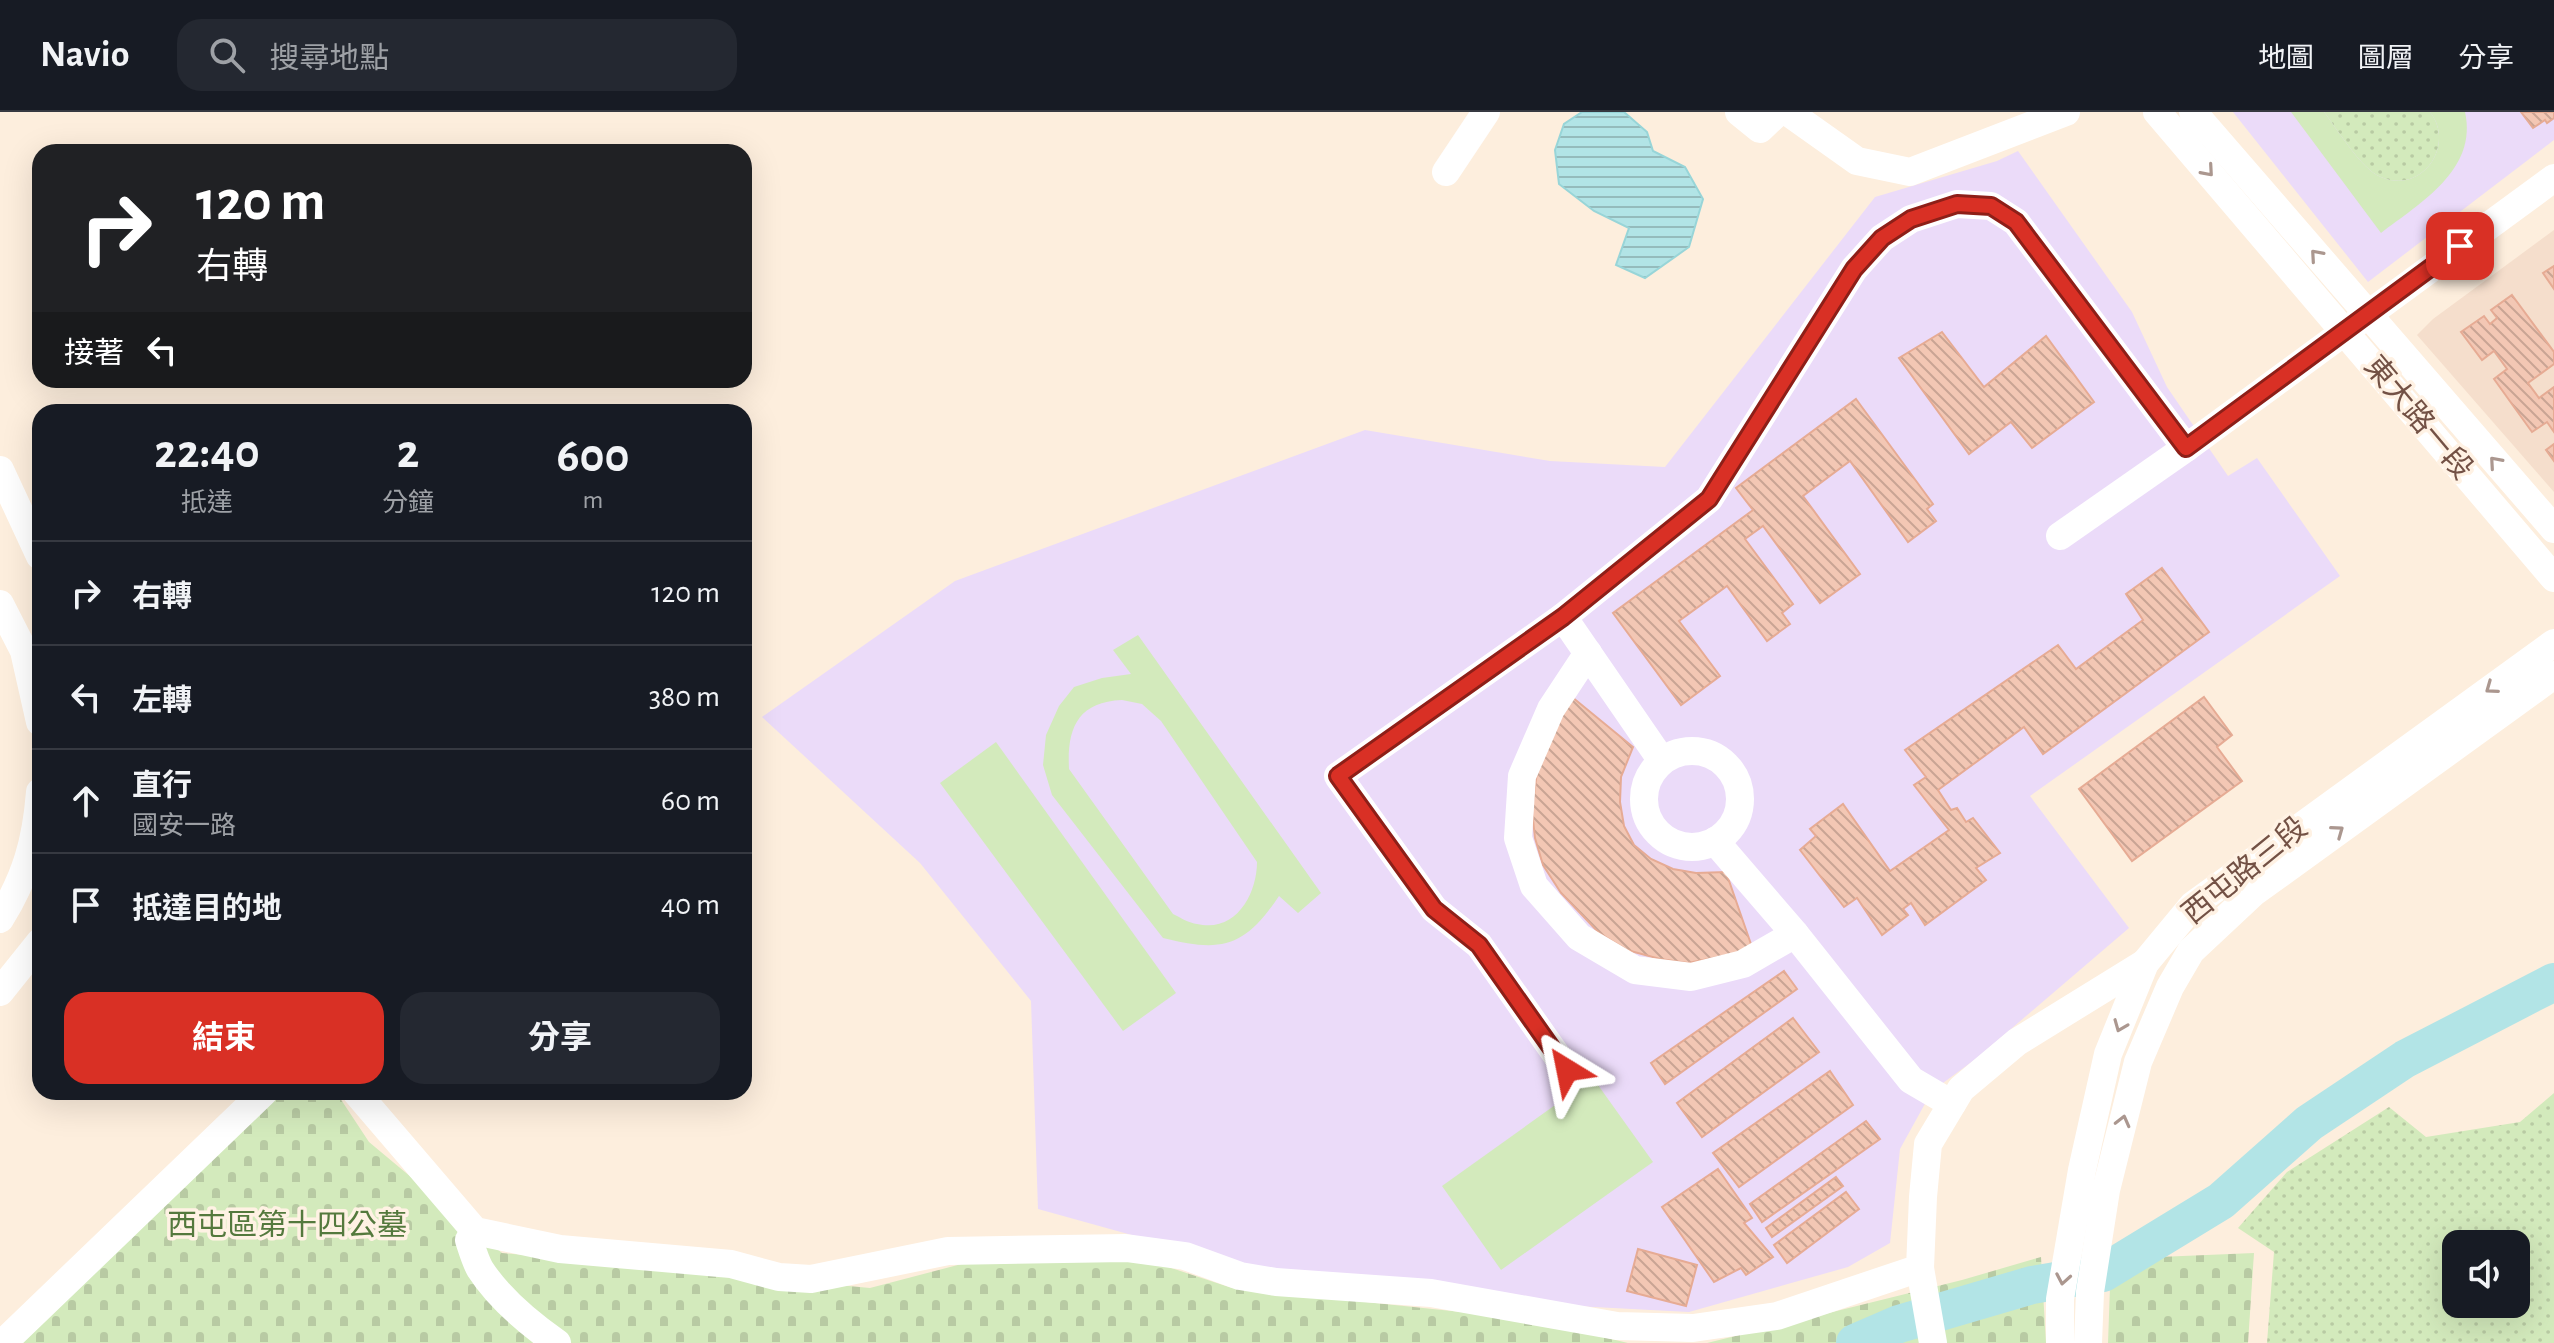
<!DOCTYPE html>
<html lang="zh-TW">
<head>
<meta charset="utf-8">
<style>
  body { margin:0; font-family:"Alegreya Sans","Noto Sans TC",sans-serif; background:#242831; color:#f1f3f6; height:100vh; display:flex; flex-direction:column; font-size:30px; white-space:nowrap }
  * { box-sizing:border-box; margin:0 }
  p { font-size:26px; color:#9ea1a6 }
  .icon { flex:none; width:44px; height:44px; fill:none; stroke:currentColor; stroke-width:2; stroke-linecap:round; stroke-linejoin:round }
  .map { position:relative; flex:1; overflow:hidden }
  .panel { position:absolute; left:32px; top:292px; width:720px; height:696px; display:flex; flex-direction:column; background:#171b24; border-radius:24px; box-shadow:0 8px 32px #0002 }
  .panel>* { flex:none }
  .banner { position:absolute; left:32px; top:32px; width:720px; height:244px; border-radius:24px; box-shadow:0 8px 32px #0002; background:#202124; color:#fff; overflow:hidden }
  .buttons { position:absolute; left:2442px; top:1118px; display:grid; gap:16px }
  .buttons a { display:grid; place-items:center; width:88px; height:88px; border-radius:16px; background:#171b24; box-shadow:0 8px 32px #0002; font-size:40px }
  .pin { position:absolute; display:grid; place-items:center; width:68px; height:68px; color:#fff; margin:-34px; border-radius:16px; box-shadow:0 4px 12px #0006 }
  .me { position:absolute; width:88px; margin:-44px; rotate:325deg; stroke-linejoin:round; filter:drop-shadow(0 0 6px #0008) }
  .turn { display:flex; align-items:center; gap:28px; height:168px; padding:0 32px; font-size:36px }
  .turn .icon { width:104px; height:104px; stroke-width:2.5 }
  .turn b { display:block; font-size:56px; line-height:68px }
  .then { display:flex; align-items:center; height:76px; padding:0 32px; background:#0003; gap:16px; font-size:30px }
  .eta { display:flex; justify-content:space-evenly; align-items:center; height:136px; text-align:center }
  .eta b { font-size:48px; font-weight:700; line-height:56px }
  .cta { display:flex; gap:16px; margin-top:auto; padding:16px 32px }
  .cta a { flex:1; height:92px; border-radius:24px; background:#d93025; color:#fff; font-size:32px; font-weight:700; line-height:92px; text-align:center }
  .cta a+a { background:#242831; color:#f1f3f6 }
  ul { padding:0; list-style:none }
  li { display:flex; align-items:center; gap:24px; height:104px; padding:0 32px; border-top:2px solid #363941 }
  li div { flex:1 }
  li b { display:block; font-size:30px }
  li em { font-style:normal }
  header { display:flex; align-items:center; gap:48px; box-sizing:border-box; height:112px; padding:0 40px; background:#171b24; border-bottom:2px solid #363941 }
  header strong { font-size:38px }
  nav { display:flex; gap:44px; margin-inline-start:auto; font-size:28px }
  .search { width:560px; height:72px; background:#242831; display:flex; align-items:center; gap:20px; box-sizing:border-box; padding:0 28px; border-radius:24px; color:#9ea1a6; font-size:30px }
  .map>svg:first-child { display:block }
  .residential { fill:#f5decc }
  .education { fill:#ebdbf9 }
  .green { fill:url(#green-dots); fill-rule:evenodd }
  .cemetery { fill:url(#cemetery-stones) }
  .pitch { fill:#d3eabc; fill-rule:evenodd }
  .water { fill:url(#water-rules); stroke:#98d5d8; stroke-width:2 }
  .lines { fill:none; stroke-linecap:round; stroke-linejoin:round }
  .river { stroke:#b2e4e6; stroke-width:38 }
  .building { fill:url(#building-back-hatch); stroke:#e6ab94; stroke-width:2 }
  .minor { stroke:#fff; stroke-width:28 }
  .oneway { stroke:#ab978f }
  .route-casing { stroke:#8d1f18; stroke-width:20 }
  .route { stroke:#d93025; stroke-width:14 }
  .labels { text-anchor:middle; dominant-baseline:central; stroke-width:7; stroke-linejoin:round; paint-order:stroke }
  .street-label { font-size:30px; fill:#735145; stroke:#fff2e4 }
  .park-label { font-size:30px; fill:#54793d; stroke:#fff2e4 }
</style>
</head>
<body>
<header>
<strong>Navio</strong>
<div class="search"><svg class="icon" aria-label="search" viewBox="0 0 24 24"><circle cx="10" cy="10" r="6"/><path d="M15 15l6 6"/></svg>搜尋地點</div>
<nav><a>地圖</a><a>圖層</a><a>分享</a></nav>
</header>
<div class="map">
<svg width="2554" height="1231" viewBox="0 0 2554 1231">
  <defs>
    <pattern id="green-dots" width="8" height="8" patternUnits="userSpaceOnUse" patternTransform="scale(2)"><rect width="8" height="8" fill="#d3eabc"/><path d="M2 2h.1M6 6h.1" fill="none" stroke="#b8caa3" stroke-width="1.8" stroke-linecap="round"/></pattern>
    <pattern id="cemetery-stones" width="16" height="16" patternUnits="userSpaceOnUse" patternTransform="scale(2)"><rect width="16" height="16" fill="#d3eabc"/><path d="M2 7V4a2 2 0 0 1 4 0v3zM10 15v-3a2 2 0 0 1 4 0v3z" fill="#b8caa3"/></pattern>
    <pattern id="water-rules" width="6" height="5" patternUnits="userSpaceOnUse" patternTransform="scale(2)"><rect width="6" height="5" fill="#b2e4e6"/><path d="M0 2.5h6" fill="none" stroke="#95bbbc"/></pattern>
    <pattern id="building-back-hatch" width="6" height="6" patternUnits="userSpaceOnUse" patternTransform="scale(2)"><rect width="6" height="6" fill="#f3c7b4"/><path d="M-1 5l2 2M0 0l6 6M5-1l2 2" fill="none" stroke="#c9a494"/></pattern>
  </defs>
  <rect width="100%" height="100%" fill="#fdeedd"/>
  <path class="residential" d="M 2554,118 L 2554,380 L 2417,223 L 2433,207 Z"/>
  <g class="education">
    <path d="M 2233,0 L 2554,0 L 2554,28 L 2368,170 Z"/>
    <path d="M 2018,39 L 2132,200 L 2167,275 L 2228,364 L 2257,346 L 2340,464 L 2030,684 L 2129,816 L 1977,946 L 1932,979 L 1900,1037 L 1890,1131 L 1848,1155 L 1689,1200 L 1575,1194 L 1236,1152 L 1038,1097 L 1031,889 L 920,751 L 762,605 L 955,469 L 1365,318 L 1550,349 L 1665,355 L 1875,85 L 1997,49 Z"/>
  </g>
  <g class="green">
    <path d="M 2324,0 L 2430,0 C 2456,33 2422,83 2381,65 C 2361,57 2338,18 2324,0 Z"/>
    <path d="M 2554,981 L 2554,1231 L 2267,1231 L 2274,1140 L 2238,1116 L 2287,1060 L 2389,995 L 2426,1025 L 2520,1010 ZM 2456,1132 L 2516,1132 L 2516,1192 L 2456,1192 Z"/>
  </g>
  <g class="cemetery">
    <path d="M 256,980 L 336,980 L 369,1030 L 502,1141 L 870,1176 L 973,1149 L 1141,1146 L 1232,1176 L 1528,1207 L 1628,1231 L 6,1231 Z"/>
    <path d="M 2254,1141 L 2248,1231 L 2108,1231 L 2111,1147 Z"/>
    <path d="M 2041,1145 L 2046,1231 L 1707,1231 L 1962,1168 Z"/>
  </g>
  <g class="pitch">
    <path d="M 2291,0 L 2324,0 C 2338,18 2361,57 2381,65 C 2422,83 2456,33 2430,0 L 2465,0 C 2478,58 2420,91 2381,121 Z"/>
    <path d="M 1138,523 L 1321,781 L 1298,801 L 1279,784 C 1245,835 1222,841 1163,826 L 1052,683 L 1043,653 L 1046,623 L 1059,594 L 1074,575 L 1102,566 L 1131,562 L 1113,538 ZM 1122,588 L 1142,592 L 1161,609 L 1257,750 C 1257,782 1236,821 1197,812 C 1189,811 1181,806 1173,802 L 1069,657 C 1067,617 1077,590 1122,588 Z"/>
    <path d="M 996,630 L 1176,881 L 1123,919 L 940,671 Z"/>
    <path d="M 1593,966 L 1653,1050 L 1501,1158 L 1442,1074 Z"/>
  </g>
  <path class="water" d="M 1582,0 L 1624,0 L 1647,20 L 1653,39 L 1685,55 L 1703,87 L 1689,135 L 1645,166 L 1616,153 L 1629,116 L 1594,99 L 1559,72 L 1555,38 L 1564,12 Z"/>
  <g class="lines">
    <path class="river" d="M 1855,1231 L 1899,1212 L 2032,1173 L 2103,1161 L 2221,1089 L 2309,1011 L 2405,947 L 2554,870"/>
  </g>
  <g class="building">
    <path d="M 2521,0 L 2554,0 L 2554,6 L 2547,11 L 2545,8 L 2533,16 Z"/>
    <path d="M 2554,154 L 2554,177 L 2543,161 Z"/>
    <path d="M 2512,183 L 2554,240 L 2554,252 L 2528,271 L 2539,286 L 2554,275 L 2554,320 L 2547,310 L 2532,320 L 2494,267 L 2507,257 L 2494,239 L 2482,248 L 2461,220 L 2484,204 L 2490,212 L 2497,206 L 2491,198 Z"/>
    <path d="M 1942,220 L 1984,275 L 2046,224 L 2094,290 L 2032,336 L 2011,310 L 1969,342 L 1899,246 Z"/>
    <path d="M 1856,287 L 1933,392 L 1927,397 L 1936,409 L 1908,430 L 1850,349 L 1803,384 L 1860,462 L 1820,491 L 1763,414 L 1745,427 L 1793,492 L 1782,501 L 1790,512 L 1767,529 L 1727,474 L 1679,509 L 1720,564 L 1681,593 L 1613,501 L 1753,398 L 1736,376 Z"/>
    <path d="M 2554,332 L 2554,349 L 2546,338 Z"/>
    <path d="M 2162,456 L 2209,520 L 2043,642 L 2024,615 L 1938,678 L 1951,698 L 1957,696 L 1966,710 L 1973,706 L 2000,741 L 1976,756 L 1986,768 L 1925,813 L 1911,791 L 1903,797 L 1908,803 L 1882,823 L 1857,786 L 1844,795 L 1800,738 L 1816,724 L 1810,717 L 1843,692 L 1890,759 L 1949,718 L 1914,673 L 1926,665 L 1905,638 L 2058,533 L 2076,557 L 2143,508 L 2126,482 Z"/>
    <path d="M 1572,585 L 1633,635 L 1621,665 L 1620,690 L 1624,714 L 1634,733 L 1651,747 L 1673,757 L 1696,761 L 1726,760 L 1753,838 L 1688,851 L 1660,847 L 1627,838 L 1599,821 L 1561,781 L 1543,753 L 1535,726 L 1532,698 L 1539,645 Z"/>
    <path d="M 2204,585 L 2232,623 L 2217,635 L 2242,669 L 2132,749 L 2079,677 Z"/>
    <path d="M 1784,859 L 1797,877 L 1665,972 L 1651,951 Z"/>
    <path d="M 1793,906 L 1819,940 L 1702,1025 L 1677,991 Z"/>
    <path d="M 1830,959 L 1853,993 L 1739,1075 L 1713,1041 Z"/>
    <path d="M 1866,1009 L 1880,1027 L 1762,1110 L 1750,1092 Z"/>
    <path d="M 1718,1057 L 1752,1106 L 1744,1111 L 1773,1145 L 1746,1163 L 1741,1156 L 1714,1170 L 1662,1095 Z"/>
    <path d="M 1836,1065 L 1843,1074 L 1772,1125 L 1766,1116 Z"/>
    <path d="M 1846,1080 L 1859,1097 L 1787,1151 L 1774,1133 Z"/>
    <path d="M 1638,1137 L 1697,1153 L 1686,1194 L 1627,1179 Z"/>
  </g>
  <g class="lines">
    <g class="minor">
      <path d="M 1739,0 L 1760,17 L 1778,0"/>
      <path d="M 1788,0 L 1857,49 L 1910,60 L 2066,0"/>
      <path d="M 2157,0 L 2554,466"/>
      <path d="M 2193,0 L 2554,417"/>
      <path d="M 1446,60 L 1486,0"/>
      <path d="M 0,358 L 40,444"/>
      <path d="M 2060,424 L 2186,336"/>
      <path d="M 0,492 L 24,539 L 40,610"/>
      <path d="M 1563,505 L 1338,664 L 1434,797 L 1479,833 L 1567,958"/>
      <path d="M 1588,541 L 1551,597 L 1522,664 L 1518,726 L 1534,774 L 1579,825 L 1635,858 L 1691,865 L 1743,852 L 1795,822"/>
      <circle cx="1692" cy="687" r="48"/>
      <path d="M 1662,649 L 1563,505 L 1709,387 L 1854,157 L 1882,126 L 1911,107 L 1957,92 L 1991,94 L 2016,110 L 2186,336 L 2554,66"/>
      <path d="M 1715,729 L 1795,822 L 1911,968 L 1952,992"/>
      <path d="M 0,807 C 26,765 36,730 40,680"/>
      <path d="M 0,880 L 40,830"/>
      <path d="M 356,980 L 475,1119 L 560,1137 L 731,1152 L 779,1165 L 811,1167 L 948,1139 L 1126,1136 L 1185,1144 L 1240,1164 L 1276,1170 L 1431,1181 L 1617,1214 L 1693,1216 L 1777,1204 L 1920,1156 L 1923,1085 L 1928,1032 L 1961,977 L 2017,930 L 2145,851"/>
      <path d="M 475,1119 L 469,1128 C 472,1137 475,1148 480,1157 C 498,1185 530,1212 557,1231"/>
      <path d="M 1920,1156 L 1933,1231"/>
      <path d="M 3,1231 L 264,980"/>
      <path d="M 2060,1231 L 2060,1187 L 2082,1058 L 2108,942 L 2145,851 L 2193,793 L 2554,531"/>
      <path d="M 2088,1231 L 2090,1180 L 2106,1078 L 2138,950 L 2170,875 L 2191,839 L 2253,781 L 2554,563"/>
    </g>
  </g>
  <defs><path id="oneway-chevron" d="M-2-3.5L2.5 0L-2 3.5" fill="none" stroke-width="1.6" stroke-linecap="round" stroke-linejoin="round" transform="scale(2)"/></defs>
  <g class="oneway">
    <use href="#oneway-chevron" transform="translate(2208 59) rotate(49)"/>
    <use href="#oneway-chevron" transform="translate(2316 143) rotate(-131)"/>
    <use href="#oneway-chevron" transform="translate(2495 350) rotate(-131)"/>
    <use href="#oneway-chevron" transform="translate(2491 576) rotate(144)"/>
    <use href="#oneway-chevron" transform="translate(2338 719) rotate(-36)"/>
    <use href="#oneway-chevron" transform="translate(2120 914) rotate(112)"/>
    <use href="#oneway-chevron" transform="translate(2123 1009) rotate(-76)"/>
    <use href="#oneway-chevron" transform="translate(2063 1167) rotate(100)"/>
  </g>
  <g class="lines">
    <defs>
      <path id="route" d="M 1567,958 L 1479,833 L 1434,797 L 1338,664 L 1563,505 L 1709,387 L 1854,157 L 1882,126 L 1911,107 L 1957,92 L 1991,94 L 2016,110 L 2186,336 L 2460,134"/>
    </defs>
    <use href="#route" class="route-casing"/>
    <use href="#route" class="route"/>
  </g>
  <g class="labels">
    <g class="street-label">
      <text transform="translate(2418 306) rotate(50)">東大路一段</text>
      <text transform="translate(2245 759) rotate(-39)">西屯路三段</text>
    </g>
    <g class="park-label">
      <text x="287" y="1114">西屯區第十四公墓</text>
    </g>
  </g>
</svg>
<div class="buttons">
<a><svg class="icon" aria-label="sound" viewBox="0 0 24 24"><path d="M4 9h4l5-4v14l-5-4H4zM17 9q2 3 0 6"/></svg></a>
</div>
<div class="pin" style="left:2460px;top:134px;background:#d93025"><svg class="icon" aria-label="arrive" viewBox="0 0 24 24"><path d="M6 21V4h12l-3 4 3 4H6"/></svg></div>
<svg class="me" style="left:1567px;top:958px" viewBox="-20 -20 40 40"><path d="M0-17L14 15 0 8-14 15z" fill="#d93025" stroke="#fff" stroke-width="4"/></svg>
<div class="banner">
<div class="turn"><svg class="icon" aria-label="right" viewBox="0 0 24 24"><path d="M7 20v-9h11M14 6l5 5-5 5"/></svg><div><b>120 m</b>右轉</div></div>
<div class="then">接著<svg class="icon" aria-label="left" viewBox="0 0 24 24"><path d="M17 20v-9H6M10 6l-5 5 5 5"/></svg></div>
</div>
<section class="panel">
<div class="eta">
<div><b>22:40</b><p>抵達</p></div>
<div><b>2</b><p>分鐘</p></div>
<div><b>600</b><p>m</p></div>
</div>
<ul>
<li><svg class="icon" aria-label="right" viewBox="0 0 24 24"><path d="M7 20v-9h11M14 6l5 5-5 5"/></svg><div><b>右轉</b></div><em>120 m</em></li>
<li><svg class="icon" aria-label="left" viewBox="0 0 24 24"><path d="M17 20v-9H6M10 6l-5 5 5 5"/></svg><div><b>左轉</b></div><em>380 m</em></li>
<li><svg class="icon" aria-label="ahead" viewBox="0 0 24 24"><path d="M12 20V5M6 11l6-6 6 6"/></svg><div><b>直行</b><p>國安一路</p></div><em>60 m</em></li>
<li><svg class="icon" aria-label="arrive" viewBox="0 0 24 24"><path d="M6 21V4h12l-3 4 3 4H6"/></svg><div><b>抵達目的地</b></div><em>40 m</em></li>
</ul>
<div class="cta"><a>結束</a><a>分享</a></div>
</section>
</div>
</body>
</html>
